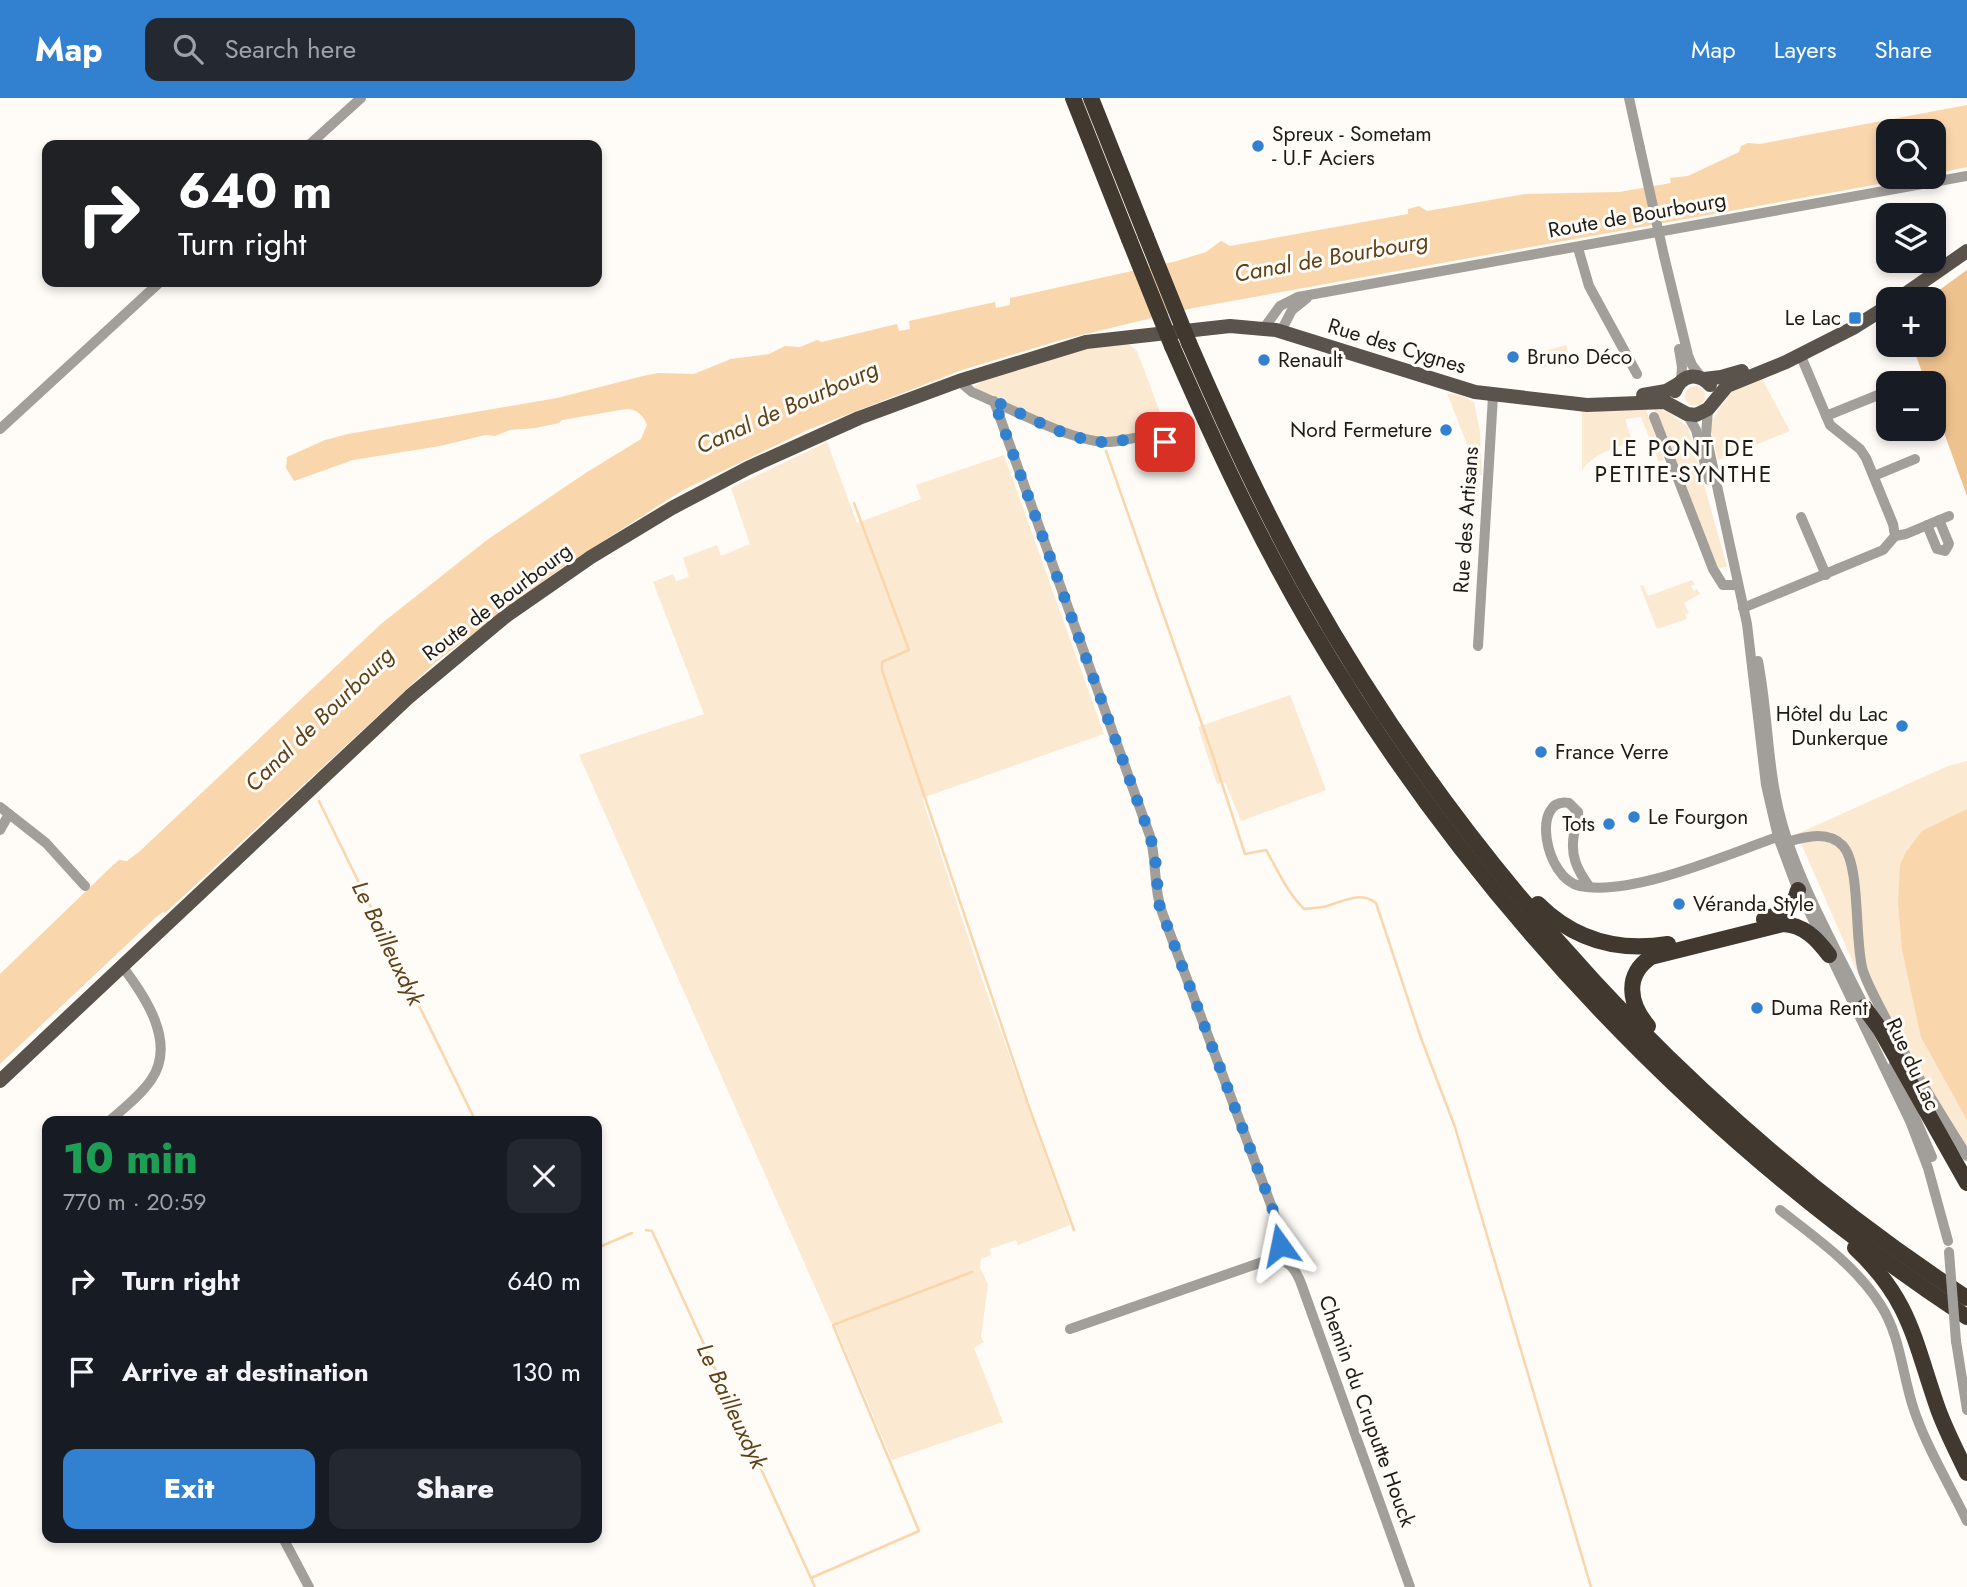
<!DOCTYPE html>
<html lang="en">
<head>
<meta charset="utf-8">
<style>
  body { margin:0; font-family:Jost,sans-serif; background:#242831; color:#f1f3f6; height:100vh; display:flex; flex-direction:column; font-size:26px; white-space:nowrap }
  * { box-sizing:border-box; margin:0 }
  p { font-size:23px; color:#9ea1a6 }
  .icon { flex:none; width:38px; height:38px; fill:none; stroke:currentColor; stroke-width:2; stroke-linecap:round; stroke-linejoin:round }
  .map { position:relative; flex:1; overflow:hidden }
  .panel { position:absolute; left:42px; top:1018px; width:560px; height:427px; display:flex; flex-direction:column; background:#171b24; border-radius:14px; box-shadow:0 4px 10px #0003 }
  .panel>* { flex:none }
  .banner { position:absolute; left:42px; top:42px; width:560px; height:147px; border-radius:14px; box-shadow:0 4px 10px #0003; background:#202124; color:#fff; overflow:hidden }
  .controls { position:absolute; left:1876px; top:21px; display:grid; gap:14px }
  .controls a { display:grid; place-items:center; width:70px; height:70px; border-radius:14px; background:#171b24; box-shadow:0 4px 10px #0003; font-size:35px }
  .pin { position:absolute; display:grid; place-items:center; width:60px; height:60px; color:#fff; margin:-30px; border-radius:14px; box-shadow:0 4px 10px #0006 }
  .me { position:absolute; width:77px; margin:-38px; rotate:348deg; stroke-linejoin:round; filter:drop-shadow(0 0 5px #0008) }
  .turn { display:flex; align-items:center; gap:24px; height:147px; padding:0 21px; font-size:32px }
  .turn .icon { width:91px; height:91px; stroke-width:2.5 }
  .turn b { display:block; font-size:49px; line-height:60px }
  .round { display:grid; place-items:center; flex:none; width:74px; height:74px; border-radius:14px; background:#242831 }
  .headline { display:flex; align-items:center; justify-content:space-between; height:119px; padding:0 21px }
  h1 { font-size:42px; font-weight:800; line-height:52px; color:#1e9e55 }
  .action { display:flex; gap:14px; margin-top:auto; padding:14px 21px }
  .action a { flex:1; height:80px; border-radius:14px; background:#3281d0; color:#fff; font-size:28px; font-weight:800; line-height:80px; text-align:center }
  .action a+a { background:#242831; color:#f1f3f6 }
  ul { padding:0; list-style:none }
  li { display:flex; align-items:center; gap:21px; height:91px; padding:0 21px }
  li div { flex:1 }
  li b { display:block; font-size:26px }
  li em { font-style:normal }
  header { display:flex; align-items:center; gap:42px; box-sizing:border-box; height:98px; padding:0 35px; background:#3281d0; color:#fff }
  header strong { font-size:33px }
  nav { display:flex; gap:38px; margin-inline-start:auto; font-size:24px }
  .search { width:490px; height:63px; background:#242831; display:flex; align-items:center; gap:18px; box-sizing:border-box; padding:0 24px; border-radius:14px; color:#9ea1a6; font-size:26px }
  .map>svg:first-child { display:block }
  .green { fill:#fce9d2 }
  .forest { fill:#eec28d }
  .water { fill:#fad6ac }
  .lines { fill:none; stroke-linecap:round; stroke-linejoin:round }
  .stream { stroke:#fad6ac; stroke-width:2.5 }
  .minor { stroke:#a29e99; stroke-width:10 }
  .major { stroke:#5a534b; stroke-width:14 }
  .highway { stroke:#413930; stroke-width:16 }
  .minor-bridge { stroke:#a29e99; stroke-width:10 }
  .highway-bridge { stroke:#413930; stroke-width:16 }
  .route { stroke:#3281d0; stroke-width:12; stroke-dasharray:0 21.6 }
  .poi-dot { fill:#3281d0; stroke:#fffbf6; stroke-width:2.5 }
  .labels { text-anchor:middle; dominant-baseline:central; stroke-width:6; stroke-linejoin:round; paint-order:stroke }
  .poi-label { font-size:21px; fill:#1e1b17; stroke:#fffbf6; text-anchor:start }
  .street-label { font-size:21px; fill:#1e1b17; stroke:#fffbf6 }
  .water-label { font-size:23px; font-style:italic; fill:#5e4118; stroke:#fffbf6 }
  .neighbourhood-label { font-size:23px; letter-spacing:2px; fill:#1e1b17; stroke:#fffbf6 }
</style>
</head>
<body>
<header>
<strong>Map</strong>
<div class="search"><svg class="icon" aria-label="search" viewBox="0 0 24 24"><circle cx="10" cy="10" r="6"/><path d="M15 15l6 6"/></svg>Search here</div>
<nav><a>Map</a><a>Layers</a><a>Share</a></nav>
</header>
<div class="map">
<svg width="1967" height="1489" viewBox="0 0 1967 1489">
  <rect width="100%" height="100%" fill="#fffbf6"/>
  <g class="green">
    <path d="M 1125,243 L 1137,253 L 1166,330 L 1147,337 L 1091,341 L 976,293 L 975,288 L 989,279 L 1088,250 Z"/>
    <path d="M 1566,247 L 1570,262 L 1542,270 L 1538,255 Z"/>
    <path d="M 1762,281 L 1790,333 L 1718,362 L 1711,332 L 1712,322 L 1733,291 Z"/>
    <circle cx="1695" cy="298" r="10"/>
    <path d="M 1447,295 L 1462,298 L 1474,304 L 1480,334 L 1482,377 L 1479,377 Z"/>
    <path d="M 1654,311 L 1667,313 L 1688,329 L 1727,469 L 1720,470 L 1716,468 Z"/>
    <path d="M 1646,312 L 1664,362 L 1659,364 L 1641,319 L 1625,321 L 1632,344 C 1611,351 1595,355 1582,372 L 1582,313 Z"/>
    <path d="M 827,344 L 857,425 L 921,401 L 916,387 L 1004,357 L 1104,636 L 922,700 L 983,884 L 1070,1127 L 1018,1147 L 1016,1142 L 990,1151 L 991,1157 L 981,1161 L 980,1169 L 988,1187 L 981,1239 L 984,1244 L 974,1250 L 1003,1324 L 892,1362 L 834,1225 L 831,1225 L 579,657 L 704,616 L 653,484 L 673,476 L 676,483 L 689,479 L 683,460 L 717,447 L 721,458 L 750,446 L 731,390 Z"/>
    <path d="M 1692,482 L 1695,486 L 1691,488 L 1694,493 L 1697,491 L 1700,496 L 1684,505 L 1689,515 L 1685,516 L 1687,521 L 1657,531 L 1640,488 L 1643,487 L 1648,498 Z"/>
    <path d="M 1290,597 L 1326,692 L 1241,723 L 1225,684 L 1217,686 L 1198,629 Z"/>
    <path d="M 1967,663 L 1967,1064 L 1869,901 L 1797,736 L 1948,668 Z"/>
  </g>
  <path class="forest" d="M 1967,172 L 1967,398 L 1934,307 L 1934,285 L 1926,285 L 1912,247 L 1934,247 L 1934,201 L 1927,201 Z"/>
  <g class="water">
    <path d="M 1967,7 L 1967,69 L 1934,76 L 1934,33 L 1888,33 L 1888,79 L 1918,79 L 1193,210 L 1061,242 L 962,272 L 810,331 L 683,392 L 561,470 L 437,563 L 190,792 L 165,815 L 163,814 L 155,820 L 0,966 L 0,876 L 111,769 L 119,762 L 127,763 L 140,753 L 381,526 L 487,442 L 584,376 L 641,341 L 647,327 C 643,317 637,311 626,311 L 562,322 L 559,325 L 535,330 L 510,332 L 495,338 L 485,337 L 440,348 L 353,362 L 294,383 L 286,370 L 287,359 L 325,342 L 348,336 L 557,300 L 643,278 L 658,275 L 694,276 L 731,261 L 769,256 L 785,248 L 800,249 L 817,242 L 822,244 L 897,226 L 899,233 L 910,231 L 909,223 L 995,204 L 996,210 L 1010,207 L 1010,200 L 1177,163 L 1206,154 L 1221,143 L 1230,148 L 1408,116 L 1408,111 L 1419,108 L 1427,113 L 1525,96 L 1619,94 L 1671,85 L 1670,80 L 1688,78 L 1739,54 L 1741,48 L 1748,45 L 1760,46 Z"/>
    <path d="M 1967,711 L 1967,1022 L 1921,939 L 1902,852 L 1898,805 L 1900,767 L 1906,754 L 1922,733 Z"/>
  </g>
  <g class="lines">
    <g class="stream">
      <path d="M 1106,353 L 1211,652 L 1245,756 L 1266,752 C 1279,774 1286,793 1304,811 C 1311,810 1320,810 1327,808 C 1345,803 1359,793 1376,805 L 1421,940 L 1455,1029 L 1591,1489"/>
      <path d="M 854,405 L 909,552 L 882,564 L 882,572 L 1029,1009 L 1074,1132"/>
      <path d="M 319,703 L 476,1024"/>
      <path d="M 646,1132 L 652,1133 L 815,1489"/>
      <path d="M 597,1150 L 632,1135"/>
      <path d="M 811,1480 L 919,1433 L 833,1227 L 972,1174"/>
    </g>
    <g class="minor">
      <path d="M 1629,0 L 1640,50"/>
      <path d="M 309,47 L 361,0"/>
      <path d="M 1578,150 L 1589,188 L 1637,276"/>
      <path d="M 1664,158 L 1688,257 L 1692,267 L 1701,279"/>
      <path d="M 1264,230 L 1280,208 L 1298,199 L 1967,78"/>
      <path d="M 1281,233 L 1292,212 L 1307,200"/>
      <path d="M 1679,251 L 1682,269 L 1681,283"/>
      <path d="M 959,283 L 972,294 C 1005,308 1071,343 1105,344 C 1125,345 1152,330 1167,347"/>
      <path d="M 994,303 L 1150,738 C 1157,763 1153,789 1162,814 L 1277,1123 L 1280,1143 L 1276,1161"/>
      <path d="M 1708,311 L 1706,337 L 1747,526 L 1766,687 L 1778,739 L 1794,782 L 1910,1023 L 1928,1070 L 1948,1143"/>
      <path d="M 1687,316 L 1696,332 L 1709,382"/>
      <path d="M 1826,318 L 1888,293"/>
      <path d="M 1654,319 L 1713,471 L 1723,487 L 1738,487"/>
      <path d="M 0,331 L 160,184"/>
      <path d="M 1874,378 L 1915,361"/>
      <path d="M 1801,419 L 1826,477"/>
      <path d="M 1927,427 L 1937,451 L 1945,453 L 1949,446 L 1939,422"/>
      <path d="M 1895,438 L 1906,436 L 1949,418"/>
      <path d="M 1743,510 L 1883,452 L 1895,438 L 1893,426 L 1866,360 L 1860,351 L 1830,327 L 1800,256"/>
      <path d="M 1478,548 L 1493,298"/>
      <path d="M 1758,563 C 1768,614 1767,667 1780,717 C 1796,781 1837,852 1866,912"/>
      <path d="M 0,709 L 46,745 L 85,788"/>
      <path d="M 0,732 L 9,716"/>
      <path d="M 1783,745 C 1802,740 1827,731 1843,748 C 1861,768 1854,843 1863,873 C 1869,890 1878,905 1886,921 C 1910,968 1939,1013 1967,1058"/>
      <path d="M 1589,788 C 1577,772 1570,757 1574,736 C 1576,728 1579,723 1578,714 L 1569,705 C 1531,698 1544,780 1580,788 C 1633,799 1730,755 1783,737"/>
      <path d="M 1893,968 L 1932,1059"/>
      <path d="M 108,1024 C 123,1011 140,998 151,982 C 177,945 145,898 122,868"/>
      <path d="M 1780,1112 C 1816,1140 1855,1167 1880,1206 C 1901,1238 1902,1277 1914,1312 C 1927,1350 1949,1386 1967,1423"/>
      <path d="M 1070,1231 L 1268,1162 C 1288,1159 1296,1171 1302,1188 L 1410,1489"/>
      <path d="M 1956,1243 L 1967,1312"/>
      <path d="M 283,1440 L 309,1489"/>
    </g>
    <g class="major">
      <path d="M 1898,201 L 1967,153"/>
      <path d="M 1704,281 L 1721,279 L 1742,273"/>
      <path d="M 1675,293 C 1682,276 1698,274 1710,287"/>
      <path d="M 1643,297 L 1666,293 L 1678,286"/>
      <path d="M 0,983 L 410,598 L 506,518 L 591,459 L 672,410 L 748,370 L 859,320 L 959,283 L 1086,244 L 1230,228 L 1276,232 L 1475,294 L 1587,307 L 1665,304 L 1687,316 L 1696,317 L 1708,311 L 1727,288 L 1786,264 L 1853,230 L 1888,208"/>
    </g>
    <g class="highway">
      <path d="M 1073,0 L 1129,141"/>
      <path d="M 1091,0 L 1146,138"/>
      <path d="M 1189,245 C 1225,328 1262,409 1306,488 C 1465,772 1695,1021 1967,1200"/>
      <path d="M 1172,248 C 1214,344 1258,439 1311,529 C 1473,805 1700,1043 1967,1219"/>
      <path d="M 1538,806 C 1574,842 1618,854 1668,846"/>
      <path d="M 1764,821 C 1781,816 1794,810 1798,792"/>
      <path d="M 1864,909 L 1880,931 L 1967,1085"/>
      <path d="M 1648,928 C 1629,906 1624,877 1651,859 L 1783,826 C 1804,827 1817,841 1829,857"/>
      <path d="M 1855,1150 C 1911,1202 1914,1243 1938,1311 C 1946,1333 1957,1354 1967,1375"/>
    </g>
    <g class="minor-bridge">
      <path d="M 1640,50 L 1664,158"/>
      <path d="M 1949,1154 L 1956,1243"/>
    </g>
    <g class="highway-bridge">
      <path d="M 1146,138 L 1189,245"/>
      <path d="M 1129,141 L 1172,248"/>
    </g>
  </g>
  <g class="lines">
    <path class="route" d="M 1165,344 C 1147,332 1121,346 1101,344 C 1064,340 1027,318 994,303 L 1150,738 L 1155,757 L 1159,806 L 1277,1123 L 1280,1147"/>
  </g>
  <g class="poi-dot">
    <circle cx="1258" cy="48" r="7"/>
    <rect x="1848" y="213" width="14" height="14" rx="3.5"/>
    <circle cx="1513" cy="259" r="7"/>
    <circle cx="1264" cy="262" r="7"/>
    <circle cx="1446" cy="332" r="7"/>
    <circle cx="1902" cy="628" r="7"/>
    <circle cx="1541" cy="654" r="7"/>
    <circle cx="1634" cy="719" r="7"/>
    <circle cx="1609" cy="726" r="7"/>
    <circle cx="1679" cy="806" r="7"/>
    <circle cx="1757" cy="910" r="7"/>
  </g>
  <g class="labels">
    <g class="poi-label">
      <text x="1272" y="36">Spreux - Sometam<tspan x="1272" dy="24">- U.F Aciers</tspan></text>
      <text x="1841" y="220" text-anchor="end">Le Lac</text>
      <text x="1527" y="259">Bruno Déco</text>
      <text x="1278" y="262">Renault</text>
      <text x="1432" y="332" text-anchor="end">Nord Fermeture</text>
      <text x="1888" y="616" text-anchor="end">Hôtel du Lac<tspan x="1888" dy="24">Dunkerque</tspan></text>
      <text x="1555" y="654">France Verre</text>
      <text x="1648" y="719">Le Fourgon</text>
      <text x="1595" y="726" text-anchor="end">Tots</text>
      <text x="1693" y="806">Véranda Style</text>
      <text x="1771" y="910">Duma Rent</text>
    </g>
    <g class="street-label">
      <text transform="translate(1637 117) rotate(-10)">Route de Bourbourg</text>
      <text transform="translate(1397 248) rotate(17)">Rue des Cygnes</text>
      <text transform="translate(1466 422) rotate(-86)">Rue des Artisans</text>
      <text transform="translate(497 504) rotate(-37)">Route de Bourbourg</text>
      <text transform="translate(1913 966) rotate(65)">Rue du Lac</text>
      <text transform="translate(1367 1313) rotate(70)">Chemin du Cruputte Houck</text>
    </g>
    <g class="water-label">
      <text transform="translate(1331 159) rotate(-10)">Canal de Bourbourg</text>
      <text transform="translate(787 309) rotate(-24)">Canal de Bourbourg</text>
      <text transform="translate(319 621) rotate(-44)">Canal de Bourbourg</text>
      <text transform="translate(388 845) rotate(64)">Le Bailleuxdyk</text>
      <text transform="translate(732 1308) rotate(65)">Le Bailleuxdyk</text>
    </g>
    <g class="neighbourhood-label">
      <text x="1684" y="350">LE PONT DE<tspan x="1684" dy="26">PETITE-SYNTHE</tspan></text>
    </g>
  </g>
</svg>
<div class="controls">
<a><svg class="icon" aria-label="search" viewBox="0 0 24 24"><circle cx="10" cy="10" r="6"/><path d="M15 15l6 6"/></svg></a>
<a><svg class="icon" aria-label="layers" viewBox="0 0 24 24"><path d="M12 4l9 5-9 5-9-5zM3 14l9 5 9-5"/></svg></a>
<a>+</a>
<a>−</a>
</div>
<div class="pin" style="left:1165px;top:344px;background:#d93025"><svg class="icon" aria-label="arrive" viewBox="0 0 24 24"><path d="M6 21V4h12l-3 4 3 4H6"/></svg></div>
<svg class="me" style="left:1280px;top:1147px" viewBox="-20 -20 40 40"><path d="M0-17L14 15 0 8-14 15z" fill="#3281d0" stroke="#fff" stroke-width="4"/></svg>
<div class="banner">
<div class="turn"><svg class="icon" aria-label="right" viewBox="0 0 24 24"><path d="M7 20v-9h11M14 6l5 5-5 5"/></svg><div><b>640 m</b>Turn right</div></div>
</div>
<section class="panel">
<div class="headline"><div><h1>10 min</h1><p>770 m · 20:59</p></div><a class="round"><svg class="icon" aria-label="close" viewBox="0 0 24 24"><path d="M6 6l12 12M18 6L6 18"/></svg></a></div>
<ul>
<li><svg class="icon" aria-label="right" viewBox="0 0 24 24"><path d="M7 20v-9h11M14 6l5 5-5 5"/></svg><div><b>Turn right</b></div><em>640 m</em></li>
<li><svg class="icon" aria-label="arrive" viewBox="0 0 24 24"><path d="M6 21V4h12l-3 4 3 4H6"/></svg><div><b>Arrive at destination</b></div><em>130 m</em></li>
</ul>
<div class="action"><a>Exit</a><a>Share</a></div>
</section>
</div>
</body>
</html>
